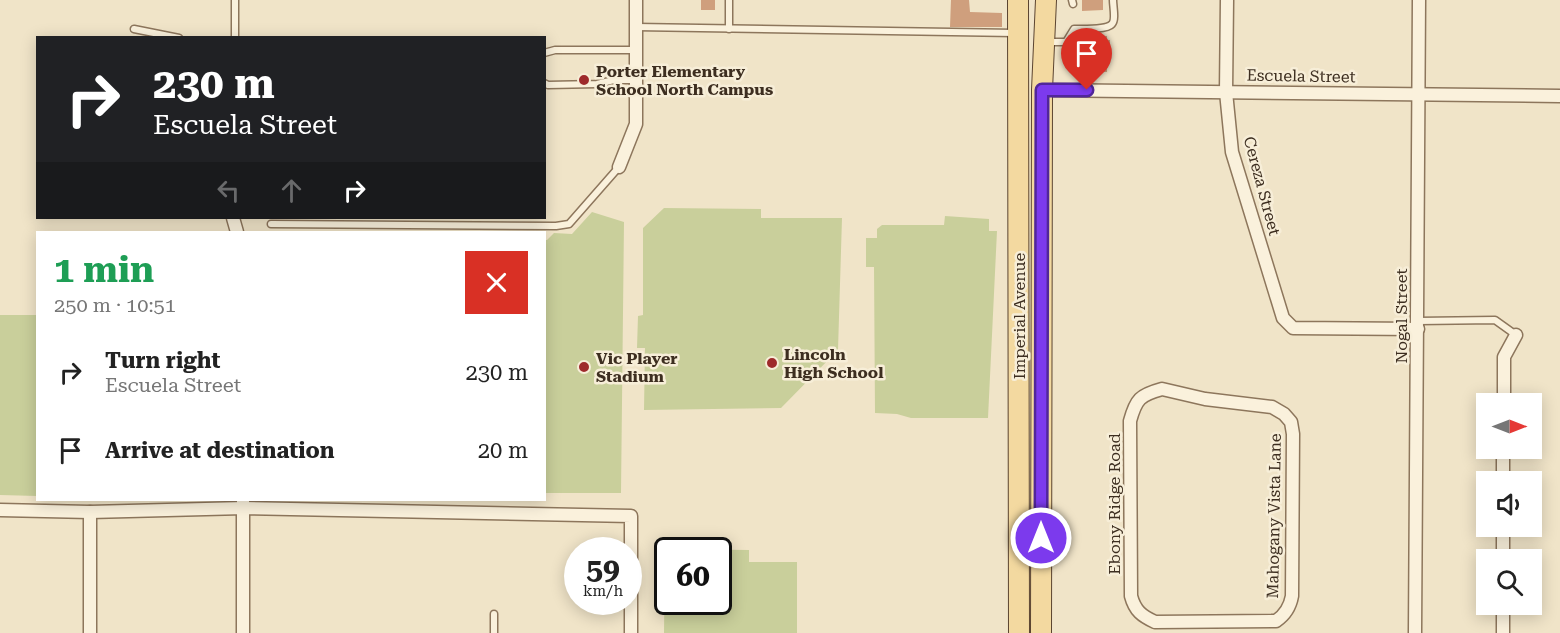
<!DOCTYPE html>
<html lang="en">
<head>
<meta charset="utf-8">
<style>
  body { margin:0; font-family:"Roboto Serif",serif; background:#f2f2f2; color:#222; height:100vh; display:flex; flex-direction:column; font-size:22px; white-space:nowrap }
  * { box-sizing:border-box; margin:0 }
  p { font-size:20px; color:#767676 }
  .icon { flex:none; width:33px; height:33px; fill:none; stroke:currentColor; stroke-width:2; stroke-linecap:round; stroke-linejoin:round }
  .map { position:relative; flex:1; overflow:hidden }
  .sheet { position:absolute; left:36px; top:231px; width:510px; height:270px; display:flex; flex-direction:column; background:#fff; border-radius:0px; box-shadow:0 3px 15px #0003 }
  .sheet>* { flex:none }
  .hud { position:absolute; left:36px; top:36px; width:510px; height:183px; border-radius:0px; box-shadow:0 3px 15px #0003; background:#202124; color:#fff; overflow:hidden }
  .needle { width:39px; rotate:90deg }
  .tools { position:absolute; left:1476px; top:393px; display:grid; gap:12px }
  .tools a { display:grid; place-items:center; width:66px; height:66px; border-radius:0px; background:#fff; box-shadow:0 3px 15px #0003; font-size:30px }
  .speed { position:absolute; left:564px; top:537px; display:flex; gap:12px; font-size:30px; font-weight:700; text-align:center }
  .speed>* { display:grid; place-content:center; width:78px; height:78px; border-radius:50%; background:#fff; box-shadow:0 3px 15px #0003; line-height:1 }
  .speed small { font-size:15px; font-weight:400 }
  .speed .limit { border:3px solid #111; border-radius:9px; background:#fff; color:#111 }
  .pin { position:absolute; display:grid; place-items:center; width:51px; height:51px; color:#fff; margin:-62px -26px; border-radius:50% 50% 50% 0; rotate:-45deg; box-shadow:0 0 6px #0007 }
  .pin .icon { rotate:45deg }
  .me { position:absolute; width:66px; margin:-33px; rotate:0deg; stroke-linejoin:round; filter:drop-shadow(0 0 4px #0008) }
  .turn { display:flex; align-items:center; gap:21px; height:126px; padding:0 18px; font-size:27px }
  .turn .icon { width:78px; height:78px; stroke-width:2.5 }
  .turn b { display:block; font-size:42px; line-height:51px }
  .lanes { display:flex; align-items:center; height:57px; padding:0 18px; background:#0003; justify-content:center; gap:30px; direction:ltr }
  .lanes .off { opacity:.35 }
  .round { display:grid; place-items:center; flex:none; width:63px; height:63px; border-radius:0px; background:#f2f2f2 }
  .headline { display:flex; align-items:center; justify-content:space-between; height:102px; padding:0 18px }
  h1 { font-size:36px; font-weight:700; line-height:45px; color:#1e9e55 }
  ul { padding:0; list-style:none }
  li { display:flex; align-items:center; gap:18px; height:78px; padding:0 18px }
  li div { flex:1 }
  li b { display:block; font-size:22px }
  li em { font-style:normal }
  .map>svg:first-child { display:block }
  .green { fill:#c9cf9b; fill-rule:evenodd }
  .building { fill:#cf9f7d }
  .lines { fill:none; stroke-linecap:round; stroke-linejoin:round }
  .service-casing { stroke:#8d765c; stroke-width:9 }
  .minor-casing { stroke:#8d765c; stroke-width:15 }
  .primary-casing { stroke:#5b4430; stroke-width:22 }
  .service { stroke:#faf1dc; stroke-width:6 }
  .minor { stroke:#faf1dc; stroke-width:12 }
  .primary { stroke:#f3d9a0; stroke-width:20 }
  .route-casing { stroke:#51269a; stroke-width:15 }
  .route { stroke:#7c3aed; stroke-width:10 }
  .poi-dot { fill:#9e2a2b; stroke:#f7eed8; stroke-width:2 }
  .labels { text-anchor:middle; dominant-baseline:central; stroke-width:5; stroke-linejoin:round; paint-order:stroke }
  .poi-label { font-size:16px; font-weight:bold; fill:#3d2e20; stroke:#f7eed8; text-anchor:start }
  .street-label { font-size:16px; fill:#3d2e20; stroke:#f7eed8 }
</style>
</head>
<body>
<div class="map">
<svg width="1560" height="633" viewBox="0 0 1560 633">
  <rect width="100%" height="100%" fill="#f0e4c8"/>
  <g class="green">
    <path d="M 664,208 L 761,209 L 761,218 L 842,218 L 838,350 L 781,408 L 644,410 L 645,348 L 637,348 L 638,316 L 643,315 L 643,228 Z"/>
    <path d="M 592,212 L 624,222 L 621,493 L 545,493 L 545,240 L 547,240 L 554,233 L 572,234 Z"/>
    <path d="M 945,216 L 989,219 L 989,231 L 997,231 L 988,418 L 911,418 L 897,414 L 875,413 L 874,267 L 866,267 L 866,238 L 877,238 L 877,229 L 882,225 L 944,225 Z"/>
    <path d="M 0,315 L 37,315 L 37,496 L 0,495 Z"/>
    <path d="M 665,549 L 749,550 L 749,562 L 797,562 L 797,633 L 664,633 ZM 668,550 L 718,550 L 718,602 L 668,602 Z"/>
  </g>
  <g class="building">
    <rect x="701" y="0" width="14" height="10"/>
    <path d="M 951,0 L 969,0 L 970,12 L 1002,13 L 1002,27 L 950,27 Z"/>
    <path d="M 1082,0 L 1103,0 L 1103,10 L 1082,11 Z"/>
    <path d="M 1107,36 L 1107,40 L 1110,40 L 1110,61 L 1107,61 L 1107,72 L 1081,72 L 1080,37 Z"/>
  </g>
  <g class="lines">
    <defs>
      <g id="service">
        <path d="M 1072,0 L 1073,4"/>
        <path d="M 636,27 L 1015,33"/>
        <path d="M 134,29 L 179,38"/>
        <path d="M 729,29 L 729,0"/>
        <path d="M 235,38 L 235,0"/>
        <path d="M 1047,42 L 1066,42 L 1074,29 C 1082,29 1107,30 1112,24 C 1116,20 1113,6 1113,0"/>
        <path d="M 544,53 L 555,50 L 636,50"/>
        <path d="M 544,83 L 548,85 L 597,84 L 614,80 L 636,80"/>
        <path d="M 271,224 L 556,226 L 569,224 L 619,167"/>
        <path d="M 1418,321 L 1495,320 L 1516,335"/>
        <path d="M 494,614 L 494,633"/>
      </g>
      <g id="minor">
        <path d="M 1227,0 L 1226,92 L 1232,152 L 1283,318 L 1293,328 L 1418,329"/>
        <path d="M 1042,90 L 1560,96"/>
        <path d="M 619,167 L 636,124 L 636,0"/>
        <path d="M 233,218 L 237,232"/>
        <path d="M 1162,389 L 1205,399 L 1272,407 L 1284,414 L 1291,422 L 1293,434 L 1292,596 C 1290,607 1285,615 1276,621 L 1155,622 C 1142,616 1135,611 1131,596 L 1130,421 C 1136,399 1140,395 1162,389 Z"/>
        <path d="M 1504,404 L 1504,357 L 1516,335"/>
        <path d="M 1503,482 L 1503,448"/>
        <path d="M 0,510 L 90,512 L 244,508 L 631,516 L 631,633"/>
        <path d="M 1503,560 L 1503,526"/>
        <path d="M 90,633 L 90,512"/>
        <path d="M 243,633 L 243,500"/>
        <path d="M 1415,633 L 1419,0"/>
        <path d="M 1503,633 L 1503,604"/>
      </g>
      <g id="primary">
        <path d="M 1018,0 L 1019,633"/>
        <path d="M 1041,633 L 1042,90 L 1046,0"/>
      </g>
    </defs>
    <use href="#service" class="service-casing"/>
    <use href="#minor" class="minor-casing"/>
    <use href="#primary" class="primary-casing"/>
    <use href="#service" class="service"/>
    <use href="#minor" class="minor"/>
    <use href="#primary" class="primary"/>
  </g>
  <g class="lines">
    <defs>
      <path id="route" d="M 1041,538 L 1042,90 L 1087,90"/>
    </defs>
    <use href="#route" class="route-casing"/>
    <use href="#route" class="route"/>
  </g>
  <g class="poi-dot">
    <circle cx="584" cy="80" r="6"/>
    <circle cx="772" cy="363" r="6"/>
    <circle cx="584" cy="367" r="6"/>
  </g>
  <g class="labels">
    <g class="poi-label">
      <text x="596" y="71">Porter Elementary<tspan x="596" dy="18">School North Campus</tspan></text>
      <text x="784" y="354">Lincoln<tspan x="784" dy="18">High School</tspan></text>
      <text x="596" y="358">Vic Player<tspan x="596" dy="18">Stadium</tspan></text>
    </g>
    <g class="street-label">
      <text transform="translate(1301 76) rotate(1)">Escuela Street</text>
      <text transform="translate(1262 186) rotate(75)">Cereza Street</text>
      <text transform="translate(1019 316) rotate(-90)">Imperial Avenue</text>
      <text transform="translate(1401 316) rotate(-90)">Nogal Street</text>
      <text transform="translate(1114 504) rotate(-90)">Ebony Ridge Road</text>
      <text transform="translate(1274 516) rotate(-89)">Mahogany Vista Lane</text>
    </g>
  </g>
</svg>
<div class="tools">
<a><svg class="needle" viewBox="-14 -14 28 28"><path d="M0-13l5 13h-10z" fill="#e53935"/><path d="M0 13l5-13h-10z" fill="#767676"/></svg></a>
<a><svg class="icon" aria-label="sound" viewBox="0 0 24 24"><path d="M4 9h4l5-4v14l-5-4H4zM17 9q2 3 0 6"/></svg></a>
<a><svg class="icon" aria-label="search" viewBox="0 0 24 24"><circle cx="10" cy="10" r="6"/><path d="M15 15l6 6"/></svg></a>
</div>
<div class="speed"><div>59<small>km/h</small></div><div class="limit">60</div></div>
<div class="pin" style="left:1087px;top:90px;background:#d93025"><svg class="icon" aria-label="arrive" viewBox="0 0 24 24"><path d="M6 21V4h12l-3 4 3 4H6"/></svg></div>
<svg class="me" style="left:1041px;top:538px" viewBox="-20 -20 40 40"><circle r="17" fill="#7c3aed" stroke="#fff" stroke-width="3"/><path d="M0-11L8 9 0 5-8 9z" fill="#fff"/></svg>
<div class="hud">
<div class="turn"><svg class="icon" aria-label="right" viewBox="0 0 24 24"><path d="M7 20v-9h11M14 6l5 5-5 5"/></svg><div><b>230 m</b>Escuela Street</div></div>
<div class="lanes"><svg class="icon off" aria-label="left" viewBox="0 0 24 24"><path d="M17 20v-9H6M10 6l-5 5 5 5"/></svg><svg class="icon off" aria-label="ahead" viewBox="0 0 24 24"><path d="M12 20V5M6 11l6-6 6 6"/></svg><svg class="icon" aria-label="right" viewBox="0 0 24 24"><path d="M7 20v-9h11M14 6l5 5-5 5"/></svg></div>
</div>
<section class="sheet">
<div class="headline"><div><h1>1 min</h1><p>250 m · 10:51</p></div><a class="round" style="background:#d93025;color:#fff"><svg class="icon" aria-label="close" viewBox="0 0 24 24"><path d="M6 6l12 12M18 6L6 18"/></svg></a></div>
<ul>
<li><svg class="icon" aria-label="right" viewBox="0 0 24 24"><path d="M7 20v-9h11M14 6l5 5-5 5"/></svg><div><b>Turn right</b><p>Escuela Street</p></div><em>230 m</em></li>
<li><svg class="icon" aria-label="arrive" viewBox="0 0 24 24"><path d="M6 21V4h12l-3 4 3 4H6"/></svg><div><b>Arrive at destination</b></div><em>20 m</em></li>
</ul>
</section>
</div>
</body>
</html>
